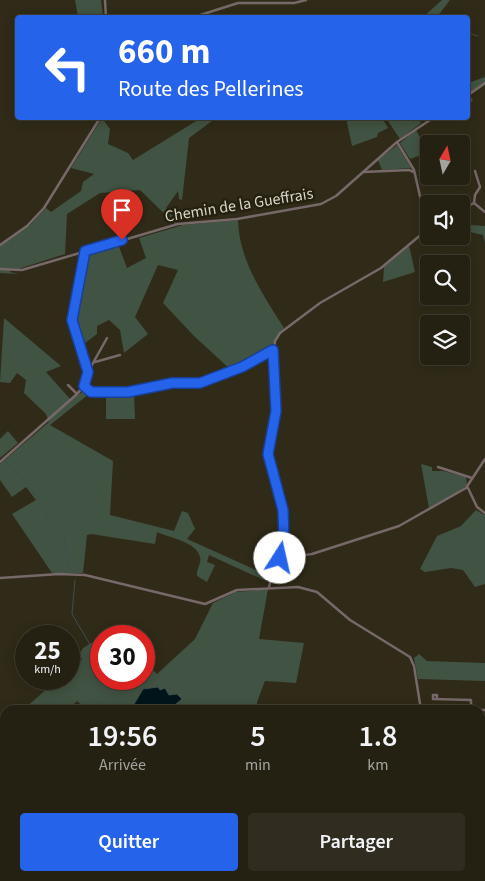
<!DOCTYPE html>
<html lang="fr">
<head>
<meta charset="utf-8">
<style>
  body { margin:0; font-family:"Source Sans 3",sans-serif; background:#302d20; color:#f1f3f6; height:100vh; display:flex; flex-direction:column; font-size:19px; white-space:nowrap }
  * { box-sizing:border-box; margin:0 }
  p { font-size:16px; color:#a3a39f }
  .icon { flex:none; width:28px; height:28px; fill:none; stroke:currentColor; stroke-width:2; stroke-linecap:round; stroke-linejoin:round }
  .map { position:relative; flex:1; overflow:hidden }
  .drawer { position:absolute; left:0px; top:705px; width:485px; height:176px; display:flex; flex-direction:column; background:#242012; border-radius:15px 15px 0 0; box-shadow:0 2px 12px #0003,0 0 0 1px #413e32 }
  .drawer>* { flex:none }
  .banner { position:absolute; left:15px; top:15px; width:455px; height:105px; border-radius:5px; box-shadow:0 2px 12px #0003,0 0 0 1px #413e32; background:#2563eb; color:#fff; overflow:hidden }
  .needle { width:32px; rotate:9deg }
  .buttons { position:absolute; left:420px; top:135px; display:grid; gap:10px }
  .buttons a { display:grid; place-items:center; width:50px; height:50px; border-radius:5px; background:#242012; box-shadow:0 2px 12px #0003,0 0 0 1px #413e32; font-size:25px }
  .speed { position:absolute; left:15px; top:625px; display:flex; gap:10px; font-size:25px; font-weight:700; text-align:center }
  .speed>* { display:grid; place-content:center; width:65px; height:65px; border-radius:50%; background:#242012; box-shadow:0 2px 12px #0003,0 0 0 1px #413e32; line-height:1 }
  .speed small { font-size:12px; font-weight:400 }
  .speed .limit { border:8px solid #d22; background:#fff; color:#111 }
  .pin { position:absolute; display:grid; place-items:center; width:42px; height:42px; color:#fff; margin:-51px -21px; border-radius:50% 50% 50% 0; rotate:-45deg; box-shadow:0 0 5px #0007 }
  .pin .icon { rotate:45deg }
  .me { position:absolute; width:55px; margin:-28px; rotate:10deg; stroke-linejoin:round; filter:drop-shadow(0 0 4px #0008) }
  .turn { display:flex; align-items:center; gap:18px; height:105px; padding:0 20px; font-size:22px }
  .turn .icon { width:65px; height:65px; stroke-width:2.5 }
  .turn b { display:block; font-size:35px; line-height:42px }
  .eta { display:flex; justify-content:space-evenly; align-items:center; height:85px; text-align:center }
  .eta b { font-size:30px; font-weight:600; line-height:35px }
  .button { display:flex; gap:10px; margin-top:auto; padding:10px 20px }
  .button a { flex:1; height:58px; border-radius:5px; background:#2563eb; color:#fff; font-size:20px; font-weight:600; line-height:58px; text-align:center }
  .button a+a { background:#302d20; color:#f1f3f6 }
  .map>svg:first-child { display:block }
  .green { fill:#415343 }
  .water { fill:#00151a; stroke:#404e4e }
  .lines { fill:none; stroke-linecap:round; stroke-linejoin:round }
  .stream { stroke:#404e4e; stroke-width:1 }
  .street { stroke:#776869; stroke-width:2.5 }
  .route-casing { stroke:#184099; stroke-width:12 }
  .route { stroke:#2563eb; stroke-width:9 }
  .labels { text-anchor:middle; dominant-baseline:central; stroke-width:5; stroke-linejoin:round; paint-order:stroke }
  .street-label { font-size:16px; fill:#d7d4c9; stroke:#26210f }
</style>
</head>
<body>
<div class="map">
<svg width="485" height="881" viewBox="0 0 485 881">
  <rect width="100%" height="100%" fill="#302b18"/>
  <g class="green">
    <path d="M 75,0 L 101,0 L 103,17 L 78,17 Z"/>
    <path d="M 442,0 L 450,0 L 437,17 L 423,17 Z"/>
    <path d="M 485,77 L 485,85 L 470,95 L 473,101 L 468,104 L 468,83 Z"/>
    <path d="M 102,118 L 110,129 L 108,144 L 128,153 L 133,160 L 201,118 L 216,118 L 189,138 L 182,200 L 179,199 L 178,191 L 166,208 L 178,223 L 175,224 L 140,190 L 100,193 L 67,214 L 65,254 L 18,269 L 11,268 L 10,272 L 19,274 L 0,273 L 0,246 L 31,224 L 46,208 L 51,212 L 81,191 L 83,182 L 94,174 L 71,168 Z"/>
    <path d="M 346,118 L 382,118 L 388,128 L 378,133 L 377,137 L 352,146 Z"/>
    <path d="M 386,118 L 418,118 L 421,123 L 400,139 Z"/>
    <path d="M 416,130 L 425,147 L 429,146 L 429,152 L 410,159 L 400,143 Z"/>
    <path d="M 397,145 L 411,168 L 382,170 L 378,160 Z"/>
    <path d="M 238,220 C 239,261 263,294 284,328 C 273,337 276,344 269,351 C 259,360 243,364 231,370 L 194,336 L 163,303 L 178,270 L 158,265 L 135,317 L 148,334 L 124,353 L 120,330 L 109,320 L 97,326 L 97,334 L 81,346 L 74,321 L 74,313 L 89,252 L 118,244 L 127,268 L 146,258 L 139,238 L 183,225 Z"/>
    <path d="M 471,225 L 485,226 L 485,243 L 483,235 L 461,230 Z"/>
    <path d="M 409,246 L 415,272 L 383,282 L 384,267 Z"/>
    <path d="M 4,318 L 61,366 L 46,372 L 71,400 L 85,390 L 89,394 L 50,425 L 113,461 L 110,515 L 174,531 L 182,511 L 188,513 L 195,529 L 187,539 L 267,575 L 266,581 L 209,555 L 207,562 L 215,565 L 207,582 L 197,576 C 196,569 202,563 200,557 C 197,542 168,537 157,532 L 155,544 L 91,534 L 87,535 L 83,573 L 52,573 L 12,514 L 36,500 L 26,487 L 12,497 L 0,480 L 0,464 L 49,422 L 46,414 L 24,393 L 26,380 L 17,373 L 10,383 L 0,382 Z"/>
    <path d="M 134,392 L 135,419 L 106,419 L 106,395 Z"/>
    <path d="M 8,431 L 18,443 L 0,458 L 0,439 Z"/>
    <path d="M 421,464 L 432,467 L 432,471 L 444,471 L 466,477 L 467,485 L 456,494 L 429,508 Z"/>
    <path d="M 476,510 L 485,515 L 485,584 L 475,587 L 463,570 L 451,568 L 425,572 L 420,569 L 437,536 L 461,526 Z"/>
    <path d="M 268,589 L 259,639 L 304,643 L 296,683 L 265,681 L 257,702 L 257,710 L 173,710 L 171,708 L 181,700 L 175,694 L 171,696 L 167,693 L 136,701 L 133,706 L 123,704 L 114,710 L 87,710 L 77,701 L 68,710 L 23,710 L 58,679 L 69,679 L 69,670 L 82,660 L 80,653 L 83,648 L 93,642 L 99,654 L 101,653 L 101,679 L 144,679 L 144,666 L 154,671 L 157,674 L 195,639 L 213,603 L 236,592 Z"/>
    <path d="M 419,654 L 427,661 L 485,663 L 485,681 L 418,679 L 414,658 Z"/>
    <path d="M 37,876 L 196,876 L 183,881 L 23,881 Z"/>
  </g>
  <path class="water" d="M 158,687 L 160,690 L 165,688 L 169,695 L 177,694 L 182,699 L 171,708 L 173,710 L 134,710 L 133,706 L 143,689 Z"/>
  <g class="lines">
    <g class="stream">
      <path d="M 468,33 L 478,36"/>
      <path d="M 5,461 L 27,484 L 44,505 L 49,519 L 64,535 L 68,565 L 72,572"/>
      <path d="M 75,580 L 72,614 L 101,663"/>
      <path d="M 118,679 L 130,689"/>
      <path d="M 250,876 L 251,881"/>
    </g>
    <g class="street">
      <path d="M 105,0 L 106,18"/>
      <path d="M 191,18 L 238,3 L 294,3 L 306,0"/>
      <path d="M 468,95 L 485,83"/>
      <path d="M 397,142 L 414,170 L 422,205 L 429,210"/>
      <path d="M 363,172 L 409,170 L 414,172"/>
      <path d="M 474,203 L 475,195 L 480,187 L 475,171"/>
      <path d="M 461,210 L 474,203 L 485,212"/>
      <path d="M 0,245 L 27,226 L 44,208 L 100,118"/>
      <path d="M 0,269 L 22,270 L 178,224 L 237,219 L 321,204 L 336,196 L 397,142 L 433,118"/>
      <path d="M 95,362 L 120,355"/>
      <path d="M 88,372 L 107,338"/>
      <path d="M 68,385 L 77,394"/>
      <path d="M 84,387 C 104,403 148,386 171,383 C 180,382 189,385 198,383 C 217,379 258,364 272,351"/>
      <path d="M 0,462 L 77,394 C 101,370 74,346 72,319 C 71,296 86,274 85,251"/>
      <path d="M 438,467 L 472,478"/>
      <path d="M 468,488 L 477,507 L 485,513"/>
      <path d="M 280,558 L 312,554 L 399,526 L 466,488 L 485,459"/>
      <path d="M 0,578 L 59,574 L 85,575 L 205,604 L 237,590 L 298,587 L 317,592 L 350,620 L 410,657 L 414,666 L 421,710"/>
      <path d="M 269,587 L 274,567 L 280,558 L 284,528 L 281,497 L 272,472 L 268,454 L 276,411 L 273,359 L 275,341 L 280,333 L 320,303 L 381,268 L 429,228"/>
      <path d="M 437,699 L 437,695 L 433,695 L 433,699 L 471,700 L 471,710"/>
      <path d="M 469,710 L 485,710"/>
      <path d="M 480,726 L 485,729"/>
      <path d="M 480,738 L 485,738"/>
      <path d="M 0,748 L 5,749"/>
      <path d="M 480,846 L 485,848"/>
      <path d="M 302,876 L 325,881"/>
      <path d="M 186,881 L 201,876"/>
      <path d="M 339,881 L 344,876"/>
    </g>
  </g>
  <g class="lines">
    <defs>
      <path id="route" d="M 122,240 L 85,251 L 72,320 L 88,372 L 84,386 L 91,392 L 128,392 L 172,383 L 200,383 L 242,367 L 273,350 L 276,411 L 268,454 L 283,510 L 284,541 L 280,558"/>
    </defs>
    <use href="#route" class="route-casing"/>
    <use href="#route" class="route"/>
  </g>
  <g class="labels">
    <g class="street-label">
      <text transform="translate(239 205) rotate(-9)">Chemin de la Gueffrais</text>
    </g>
  </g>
</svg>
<div class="buttons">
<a><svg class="needle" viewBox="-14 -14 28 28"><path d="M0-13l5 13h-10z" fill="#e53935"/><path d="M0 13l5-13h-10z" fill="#a3a39f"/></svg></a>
<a><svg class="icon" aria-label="sound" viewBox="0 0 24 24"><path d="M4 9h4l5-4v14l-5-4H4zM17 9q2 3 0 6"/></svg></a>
<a><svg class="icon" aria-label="search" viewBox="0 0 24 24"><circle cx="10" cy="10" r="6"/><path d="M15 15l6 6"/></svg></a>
<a><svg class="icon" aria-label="layers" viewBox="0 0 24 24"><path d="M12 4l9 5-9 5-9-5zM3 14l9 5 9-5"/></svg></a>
</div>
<div class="speed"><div>25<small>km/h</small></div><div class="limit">30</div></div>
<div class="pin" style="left:122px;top:240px;background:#d93025"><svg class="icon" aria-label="arrive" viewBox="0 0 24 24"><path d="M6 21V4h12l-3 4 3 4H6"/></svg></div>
<svg class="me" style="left:280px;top:558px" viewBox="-20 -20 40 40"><circle r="19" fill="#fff"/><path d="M0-13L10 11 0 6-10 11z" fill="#2563eb"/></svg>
<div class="banner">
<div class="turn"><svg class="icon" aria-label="left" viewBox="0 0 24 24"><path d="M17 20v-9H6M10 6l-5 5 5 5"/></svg><div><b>660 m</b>Route des Pellerines</div></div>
</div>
<section class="drawer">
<div class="eta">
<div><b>19:56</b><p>Arrivée</p></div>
<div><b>5</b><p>min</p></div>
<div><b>1.8</b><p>km</p></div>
</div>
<div class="button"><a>Quitter</a><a>Partager</a></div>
</section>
</div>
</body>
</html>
